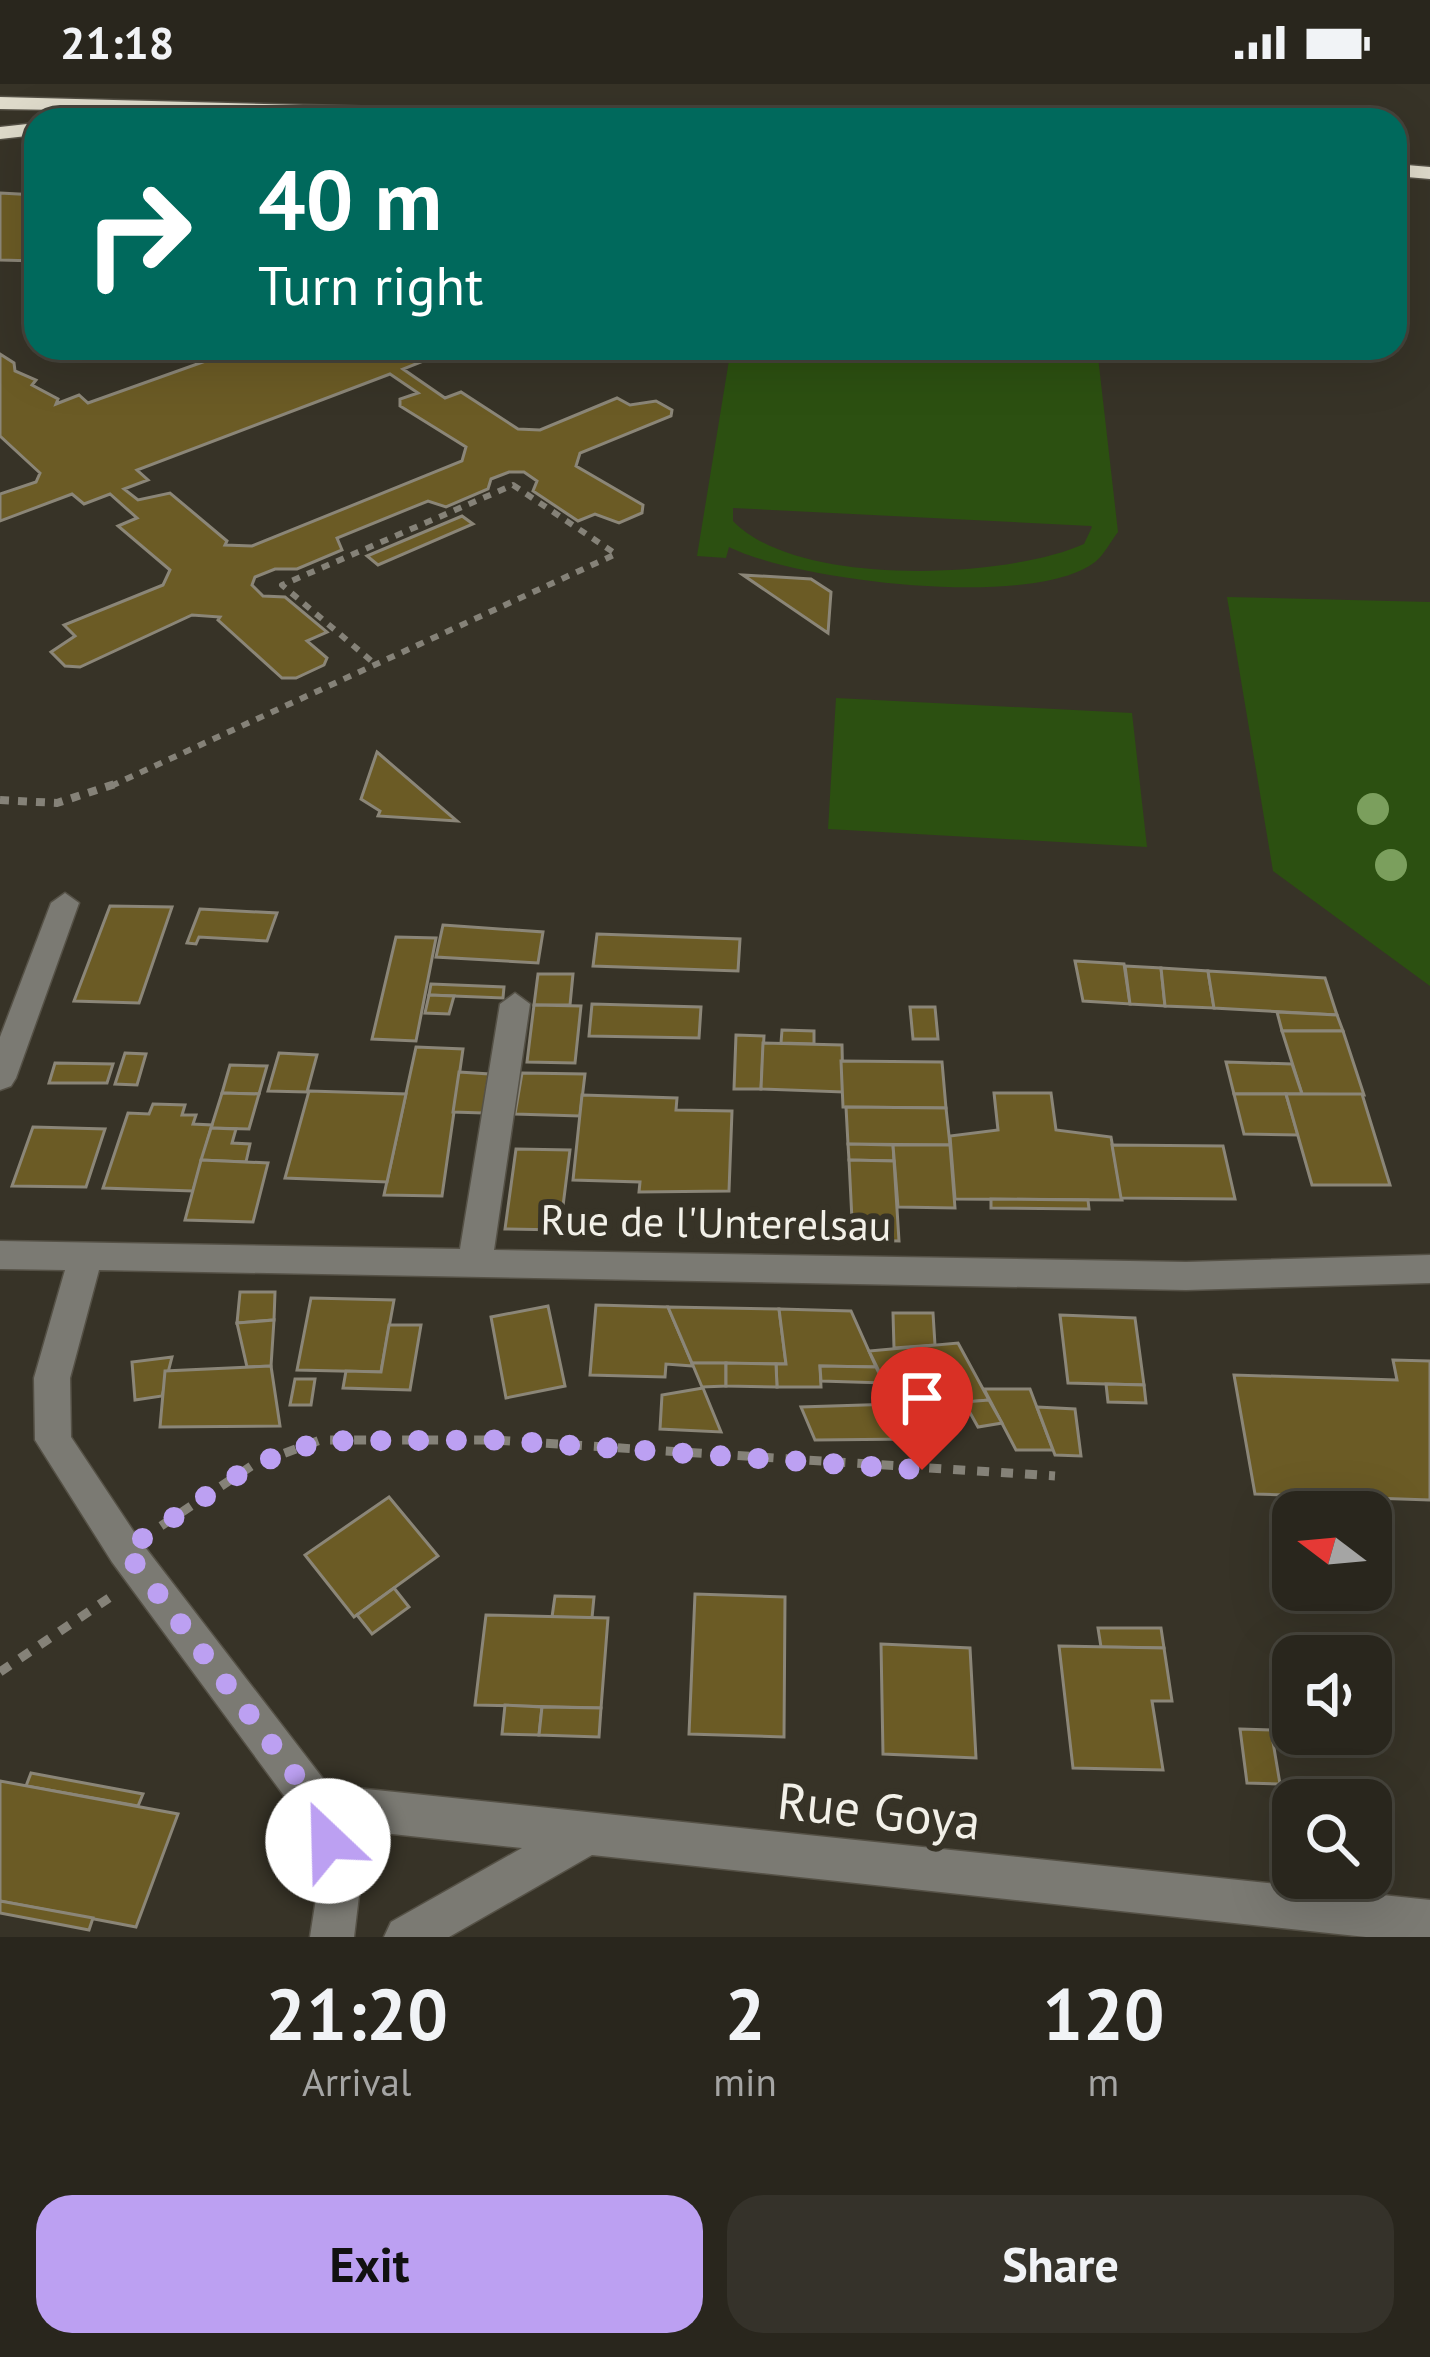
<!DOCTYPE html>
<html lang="en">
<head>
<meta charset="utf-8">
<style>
  body { margin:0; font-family:"PT Sans",sans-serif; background:#35322a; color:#f1f3f6; height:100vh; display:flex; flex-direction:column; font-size:45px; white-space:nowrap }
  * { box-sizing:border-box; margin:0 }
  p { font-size:39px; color:#a5a5a4 }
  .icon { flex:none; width:66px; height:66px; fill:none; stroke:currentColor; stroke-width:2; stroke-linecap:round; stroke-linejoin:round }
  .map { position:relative; height:1853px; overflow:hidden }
  .details { display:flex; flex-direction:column; background:#29261d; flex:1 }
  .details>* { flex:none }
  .hud { position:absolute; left:24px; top:24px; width:1383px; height:252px; border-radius:36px; box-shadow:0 12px 48px #0002,0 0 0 3px #45433b; background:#00695c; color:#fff; overflow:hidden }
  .needle { width:78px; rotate:286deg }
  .buttons { position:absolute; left:1272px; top:1407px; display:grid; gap:24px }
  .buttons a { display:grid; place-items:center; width:120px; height:120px; border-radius:24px; background:#29261d; box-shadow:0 12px 48px #0002,0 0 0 3px #45433b; font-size:60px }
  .pin { position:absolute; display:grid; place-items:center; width:102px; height:102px; color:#fff; margin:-123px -51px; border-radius:50% 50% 50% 0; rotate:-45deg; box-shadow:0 0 12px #0007 }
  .pin .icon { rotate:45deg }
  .me { position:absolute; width:132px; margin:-66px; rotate:336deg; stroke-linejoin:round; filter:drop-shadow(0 0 9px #0008) }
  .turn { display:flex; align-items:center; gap:42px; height:252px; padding:0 36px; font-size:54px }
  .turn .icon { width:156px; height:156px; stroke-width:2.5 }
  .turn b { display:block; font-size:84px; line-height:102px }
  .eta { display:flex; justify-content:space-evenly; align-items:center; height:204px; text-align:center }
  .eta b { font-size:72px; font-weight:600; line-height:84px }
  .primary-button { display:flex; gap:24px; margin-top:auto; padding:24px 36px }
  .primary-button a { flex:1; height:138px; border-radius:36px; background:#bca0f2; color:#111; font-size:48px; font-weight:600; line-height:138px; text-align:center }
  .primary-button a+a { background:#35322a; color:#f1f3f6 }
  .status { display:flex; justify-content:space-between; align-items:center; height:84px; padding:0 60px; background:#29261d; direction:ltr }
  .status svg { height:33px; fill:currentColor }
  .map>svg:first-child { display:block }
  .green { fill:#2c5011; fill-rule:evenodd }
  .building { fill:#6b5b25; stroke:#8b8678; stroke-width:3; fill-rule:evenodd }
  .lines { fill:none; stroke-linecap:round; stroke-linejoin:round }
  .minor-casing { stroke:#555146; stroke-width:3 }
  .highway-casing { stroke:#555146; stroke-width:3 }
  .path-far2 { stroke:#858278; stroke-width:6; stroke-dasharray:8 8; stroke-linecap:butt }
  .path-far1 { stroke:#858278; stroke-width:8; stroke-dasharray:9 9; stroke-linecap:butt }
  .path { stroke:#858278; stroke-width:9; stroke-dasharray:12 12; stroke-linecap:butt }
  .minor { fill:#7b7a73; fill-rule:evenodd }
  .highway { fill:#dfdbcb; fill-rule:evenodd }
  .tree { fill:#7b9f5d }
  .route { stroke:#bca0f2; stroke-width:21; stroke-dasharray:0 37.8 }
  .labels { text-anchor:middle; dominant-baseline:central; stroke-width:12; stroke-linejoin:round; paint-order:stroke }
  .street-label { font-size:42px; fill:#f2f0e8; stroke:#373327 }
  .near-street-label { font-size:51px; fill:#f2f0e8; stroke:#373327 }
</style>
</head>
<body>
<div class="status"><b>21:18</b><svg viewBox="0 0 49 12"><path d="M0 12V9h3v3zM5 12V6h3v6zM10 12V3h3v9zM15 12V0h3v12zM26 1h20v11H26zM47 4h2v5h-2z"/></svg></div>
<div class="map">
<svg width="1430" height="1853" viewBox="0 0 1430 1853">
  <rect width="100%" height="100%" fill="#373327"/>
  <g class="green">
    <path d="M 731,264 L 1097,264 L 1118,448 C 1111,457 1104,471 1095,478 C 1033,526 797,497 729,463 L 726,474 L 697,472 ZM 733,424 L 1091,442 L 1092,443 L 1084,460 C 1006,495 797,504 733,437 Z"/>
    <path d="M 1227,513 L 1430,518 L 1430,902 L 1273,787 Z"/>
    <path d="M 836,614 L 1132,629 L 1147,763 L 828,745 Z"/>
  </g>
  <g class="building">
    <path d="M 0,109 L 36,111 L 36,177 L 0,176 Z"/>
    <path d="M 242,264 L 456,264 L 403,285 L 445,314 L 461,308 L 518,345 L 540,346 L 617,314 L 630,321 L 656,317 L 672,326 L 671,332 L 580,369 L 576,382 L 643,421 L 642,429 L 619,439 L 595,430 L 578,437 L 533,407 L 537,397 L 524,388 L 509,388 L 491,395 L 488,405 L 446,423 L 428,417 L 337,454 L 342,466 L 297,485 L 275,485 L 255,493 L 252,501 L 263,512 L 285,513 L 327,548 L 307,557 L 327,574 L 324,581 L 296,594 L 282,594 L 218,536 L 220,533 L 192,531 L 80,583 L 65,582 L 51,568 L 75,552 L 64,541 L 163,501 L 170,486 L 118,442 L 137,434 L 110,410 L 84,420 L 72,410 L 0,437 L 0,410 L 36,398 L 40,389 L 0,352 L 0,270 L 14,279 L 15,287 L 36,296 L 32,301 L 58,315 L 56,320 L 79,311 L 88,319 ZM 390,290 L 418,309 L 400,315 L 400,322 L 466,363 L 462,377 L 252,462 L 225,461 L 227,457 L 170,409 L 138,416 L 124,405 L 148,396 L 137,386 Z"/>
    <path d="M 462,432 L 473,440 L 378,481 L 367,472 Z"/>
    <path d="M 743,491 L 811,495 L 831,508 L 828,549 Z"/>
    <path d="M 377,668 L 457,737 L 378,732 L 380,727 L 361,715 Z"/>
    <path d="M 110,822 L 172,823 L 139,919 L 74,917 Z"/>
    <path d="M 200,825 L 277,829 L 267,857 L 199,853 L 196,860 L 187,859 Z"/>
    <path d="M 443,841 L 543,848 L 538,879 L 436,873 Z"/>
    <path d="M 597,850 L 740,855 L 738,887 L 593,882 Z"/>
    <path d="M 396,853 L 436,854 L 416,957 L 372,955 Z"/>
    <path d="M 1075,877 L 1124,880 L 1130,920 L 1083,917 Z"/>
    <path d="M 1125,882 L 1161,884 L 1165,922 L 1130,920 Z"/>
    <path d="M 1161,884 L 1208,887 L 1214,924 L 1165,922 Z"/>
    <path d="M 1208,887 L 1325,894 L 1337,931 L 1214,924 Z"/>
    <path d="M 538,890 L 573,890 L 570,921 L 534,921 Z"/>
    <path d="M 431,900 L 504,903 L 503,914 L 429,911 Z"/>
    <path d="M 429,911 L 454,912 L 449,930 L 425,929 Z"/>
    <path d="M 592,920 L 701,923 L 699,954 L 589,952 Z"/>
    <path d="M 534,921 L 581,922 L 575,979 L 527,978 Z"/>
    <path d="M 910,923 L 935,923 L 938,955 L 913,955 Z"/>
    <path d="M 1277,928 L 1337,931 L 1343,947 L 1282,947 Z"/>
    <path d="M 782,946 L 814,947 L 814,960 L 781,959 Z"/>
    <path d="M 1282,947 L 1343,947 L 1364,1011 L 1302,1010 Z"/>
    <path d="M 736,951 L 764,952 L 761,1005 L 734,1005 Z"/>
    <path d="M 763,959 L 842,961 L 843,1008 L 761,1005 Z"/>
    <path d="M 416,963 L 463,965 L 442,1112 L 384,1111 Z"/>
    <path d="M 125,969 L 146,970 L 137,1001 L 115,1000 Z"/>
    <path d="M 279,969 L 317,971 L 307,1008 L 268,1007 Z"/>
    <path d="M 841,977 L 942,978 L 946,1024 L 843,1023 Z"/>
    <path d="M 1226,978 L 1292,980 L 1302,1010 L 1234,1010 Z"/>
    <path d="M 55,979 L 113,980 L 107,999 L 49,999 Z"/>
    <path d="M 230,981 L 267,982 L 259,1010 L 222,1009 Z"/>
    <path d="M 459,988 L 489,990 L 483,1029 L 453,1028 Z"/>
    <path d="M 522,989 L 585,990 L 580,1032 L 515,1030 Z"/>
    <path d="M 309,1007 L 406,1010 L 387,1098 L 285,1094 Z"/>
    <path d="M 222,1009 L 259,1010 L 249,1045 L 211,1044 Z"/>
    <path d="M 994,1009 L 1051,1009 L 1056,1046 L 1111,1053 L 1122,1116 L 955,1115 L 950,1052 L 998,1046 Z"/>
    <path d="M 1234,1010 L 1286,1010 L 1298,1051 L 1244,1050 Z"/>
    <path d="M 1286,1010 L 1362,1010 L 1390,1101 L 1312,1101 Z"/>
    <path d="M 582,1011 L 677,1014 L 676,1026 L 732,1027 L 729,1107 L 639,1108 L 640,1098 L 573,1096 Z"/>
    <path d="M 153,1020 L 185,1021 L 182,1031 L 196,1031 L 193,1040 L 212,1041 L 193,1107 L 103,1104 L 128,1029 L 149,1030 Z"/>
    <path d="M 846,1023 L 946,1024 L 950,1061 L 848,1060 Z"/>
    <path d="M 33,1043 L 105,1045 L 86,1103 L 12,1102 Z"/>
    <path d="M 211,1044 L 236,1045 L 232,1059 L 250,1060 L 246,1078 L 201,1076 Z"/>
    <path d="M 848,1060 L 893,1061 L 894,1077 L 849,1076 Z"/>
    <path d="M 893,1061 L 950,1061 L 955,1124 L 898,1123 Z"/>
    <path d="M 1112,1061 L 1223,1062 L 1235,1115 L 1121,1114 Z"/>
    <path d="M 516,1065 L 570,1066 L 560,1146 L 505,1145 Z"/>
    <path d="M 201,1076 L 268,1079 L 253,1138 L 185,1136 Z"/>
    <path d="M 849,1076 L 894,1077 L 899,1157 L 853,1156 Z"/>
    <path d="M 991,1115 L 1088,1116 L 1089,1125 L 991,1124 Z"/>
    <path d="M 240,1208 L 275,1208 L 274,1236 L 237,1239 Z"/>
    <path d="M 311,1214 L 394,1216 L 381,1288 L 297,1286 Z"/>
    <path d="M 596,1221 L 668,1223 L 693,1282 L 666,1280 L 665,1293 L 590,1291 Z"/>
    <path d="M 548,1222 L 565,1302 L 506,1314 L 491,1233 Z"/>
    <path d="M 668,1223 L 779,1225 L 786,1280 L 692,1279 Z"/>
    <path d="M 779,1225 L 851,1227 L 876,1283 L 820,1282 L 821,1303 L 777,1303 L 776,1280 L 786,1280 Z"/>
    <path d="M 893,1229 L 933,1229 L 935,1261 L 894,1264 Z"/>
    <path d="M 1060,1231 L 1135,1234 L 1144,1301 L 1068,1299 Z"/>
    <path d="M 274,1236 L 271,1282 L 247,1283 L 237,1239 Z"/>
    <path d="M 389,1241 L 421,1241 L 410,1306 L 343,1304 L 346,1287 L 381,1288 Z"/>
    <path d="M 958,1259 L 989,1316 L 897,1324 L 869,1267 Z"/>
    <path d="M 172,1273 L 162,1312 L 135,1316 L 132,1278 Z"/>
    <path d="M 1393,1276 L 1430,1277 L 1430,1416 L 1255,1410 L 1234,1291 L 1397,1296 Z"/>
    <path d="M 692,1279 L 726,1279 L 726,1302 L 702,1303 Z"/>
    <path d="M 726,1279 L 776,1280 L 777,1303 L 726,1302 Z"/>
    <path d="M 271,1282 L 280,1342 L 160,1343 L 165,1287 Z"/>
    <path d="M 820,1282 L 876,1283 L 884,1299 L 821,1297 Z"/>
    <path d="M 295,1295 L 315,1295 L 311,1321 L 290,1321 Z"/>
    <path d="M 1106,1300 L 1144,1301 L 1146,1319 L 1108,1318 Z"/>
    <path d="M 703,1304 L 721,1348 L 660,1345 L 662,1311 Z"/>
    <path d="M 984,1305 L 1030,1305 L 1053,1366 L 1016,1366 Z"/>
    <path d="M 989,1316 L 1002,1339 L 978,1343 L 964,1318 Z"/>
    <path d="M 895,1320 L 912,1355 L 815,1356 L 801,1323 Z"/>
    <path d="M 1037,1323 L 1075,1325 L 1081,1372 L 1055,1371 Z"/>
    <path d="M 389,1413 L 438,1472 L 354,1533 L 305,1471 Z"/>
    <path d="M 394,1504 L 409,1523 L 372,1550 L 357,1531 Z"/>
    <path d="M 695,1510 L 785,1513 L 784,1653 L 689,1650 Z"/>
    <path d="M 555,1512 L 594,1513 L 592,1534 L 552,1533 Z"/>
    <path d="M 486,1531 L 608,1534 L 601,1624 L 475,1621 Z"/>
    <path d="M 1098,1544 L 1161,1544 L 1164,1564 L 1101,1563 Z"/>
    <path d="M 881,1560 L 970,1564 L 976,1674 L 883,1670 Z"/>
    <path d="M 1059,1562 L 1164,1564 L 1172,1617 L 1152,1617 L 1163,1686 L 1073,1684 Z"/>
    <path d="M 505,1621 L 542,1623 L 539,1651 L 502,1650 Z"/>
    <path d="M 542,1623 L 601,1624 L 599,1653 L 539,1651 Z"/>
    <path d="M 1240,1645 L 1271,1646 L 1280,1700 L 1247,1699 Z"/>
    <path d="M 31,1689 L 143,1710 L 138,1722 L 26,1702 Z"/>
    <path d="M 0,1697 L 178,1730 L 136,1843 L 0,1817 Z"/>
    <path d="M 0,1817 L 93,1834 L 89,1846 L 0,1829 Z"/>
  </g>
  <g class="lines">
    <defs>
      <g id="minor">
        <path d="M 65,809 L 79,819 L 16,994 L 11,1002 L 0,1006 L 0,953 L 51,819 Z"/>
        <path d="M 515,909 L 530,920 L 494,1166 L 1186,1178 L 1430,1171 L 1430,1199 L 1186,1206 L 99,1186 L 70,1294 L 71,1353 L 138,1454 L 328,1701 L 1430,1816 L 1430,1853 L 1366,1853 L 592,1771 L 449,1853 L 384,1853 L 391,1838 L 522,1764 L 346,1745 L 361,1795 L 354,1853 L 310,1853 L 319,1795 L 299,1732 L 112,1478 L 35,1356 L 34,1294 L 65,1186 L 0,1185 L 0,1157 L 460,1165 L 500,920 Z"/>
      </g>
      <g id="highway">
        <path d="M 0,13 L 650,30 L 660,36 L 0,25 Z"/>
        <path d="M 36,39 L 36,51 L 0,55 L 0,43 Z"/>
        <path d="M 1395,80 L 1430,83 L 1430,95 L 1395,92 Z"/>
      </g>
    </defs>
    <use href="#minor" class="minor-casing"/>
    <use href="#highway" class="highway-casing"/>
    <path class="path-far2" d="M 111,702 L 616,470 L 513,401 L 282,501 L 375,580"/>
    <path class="path-far1" d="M 0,716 L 57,719 L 118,699"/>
    <g class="path">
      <path d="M 161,1442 L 253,1381 L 320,1356 L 496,1356 L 1055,1392"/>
      <path d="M 0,1588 L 109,1514"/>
    </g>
    <use href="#minor" class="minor"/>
    <use href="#highway" class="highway"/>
  </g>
  <g class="tree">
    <circle cx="1373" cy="725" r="16"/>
    <circle cx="1391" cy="781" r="16"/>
  </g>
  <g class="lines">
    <path class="route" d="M 328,1757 L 317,1720 L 125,1466 L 253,1381 L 320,1357 L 496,1356 L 922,1386"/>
  </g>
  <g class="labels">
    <g class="street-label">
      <text transform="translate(716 1138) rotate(1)">Rue de l'Unterelsau</text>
    </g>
    <g class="near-street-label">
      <text transform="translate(879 1726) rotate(6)">Rue Goya</text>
    </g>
  </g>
</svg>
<div class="buttons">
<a><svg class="needle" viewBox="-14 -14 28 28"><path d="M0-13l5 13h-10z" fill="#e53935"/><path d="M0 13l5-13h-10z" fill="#a5a5a4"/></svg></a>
<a><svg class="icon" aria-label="sound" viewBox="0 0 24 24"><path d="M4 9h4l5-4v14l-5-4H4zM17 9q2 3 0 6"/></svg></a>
<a><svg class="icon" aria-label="search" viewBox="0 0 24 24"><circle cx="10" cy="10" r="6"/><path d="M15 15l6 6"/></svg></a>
</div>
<div class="pin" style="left:922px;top:1386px;background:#d93025"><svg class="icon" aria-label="arrive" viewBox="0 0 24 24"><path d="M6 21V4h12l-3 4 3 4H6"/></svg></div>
<svg class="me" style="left:328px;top:1757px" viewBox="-20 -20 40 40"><circle r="19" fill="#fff"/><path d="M0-13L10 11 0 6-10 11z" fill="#bca0f2"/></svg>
<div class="hud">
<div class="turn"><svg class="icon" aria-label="right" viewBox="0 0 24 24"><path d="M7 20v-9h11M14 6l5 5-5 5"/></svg><div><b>40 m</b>Turn right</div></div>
</div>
</div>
<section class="details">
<div class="eta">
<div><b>21:20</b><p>Arrival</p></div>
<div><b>2</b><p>min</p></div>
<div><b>120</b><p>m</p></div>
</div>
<div class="primary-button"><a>Exit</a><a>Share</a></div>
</section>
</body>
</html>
